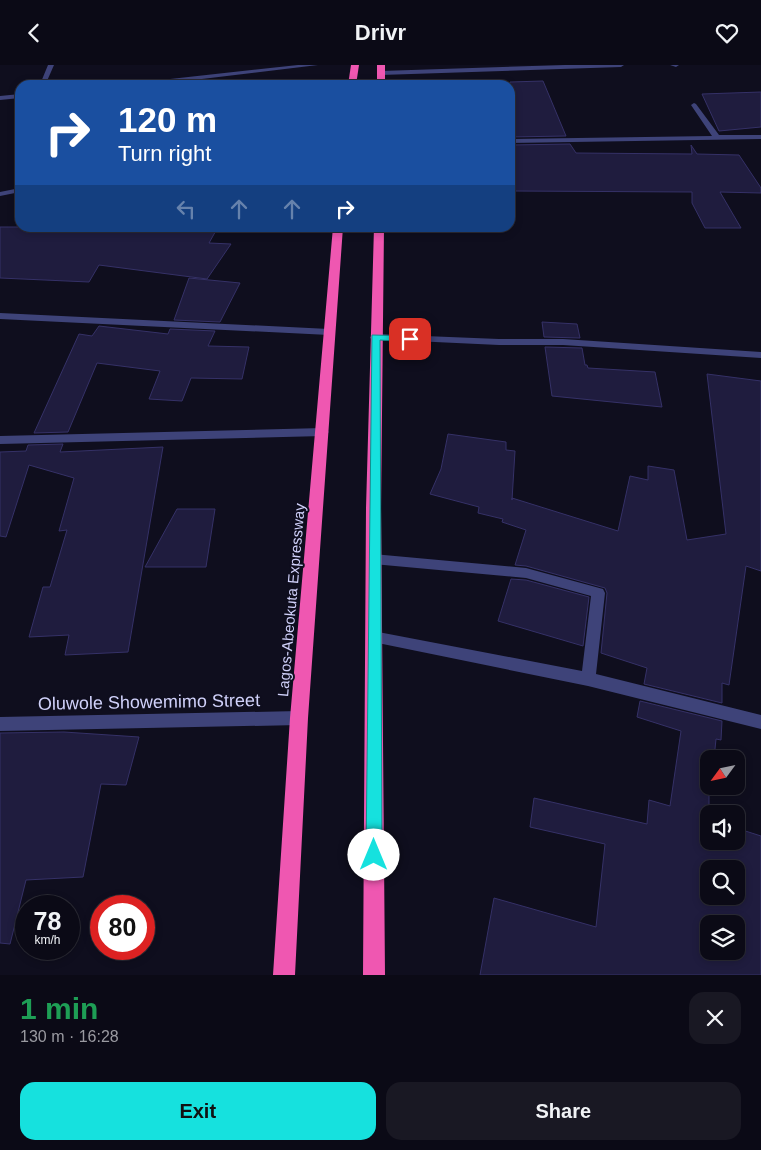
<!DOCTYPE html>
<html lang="en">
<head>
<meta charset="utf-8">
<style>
  body { margin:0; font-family:Helvetica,sans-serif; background:#191823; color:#f1f3f6; height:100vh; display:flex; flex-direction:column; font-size:19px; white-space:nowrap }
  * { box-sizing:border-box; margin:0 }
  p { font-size:16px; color:#9a9aa1 }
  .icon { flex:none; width:28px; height:28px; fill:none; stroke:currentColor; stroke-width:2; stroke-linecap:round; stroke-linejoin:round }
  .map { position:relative; height:910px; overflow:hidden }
  .drawer { display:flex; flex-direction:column; background:#0b0a16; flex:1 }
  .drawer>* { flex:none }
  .banner { position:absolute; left:15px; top:15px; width:500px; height:152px; border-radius:15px; box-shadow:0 2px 8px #0003,0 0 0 1px #2b2b35; background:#1a4fa0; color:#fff; overflow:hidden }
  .needle { width:32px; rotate:237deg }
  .tools { position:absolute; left:700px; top:685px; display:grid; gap:10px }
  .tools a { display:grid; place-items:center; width:45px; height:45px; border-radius:10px; background:#0b0a16; box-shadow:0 2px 8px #0003,0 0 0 1px #2b2b35; font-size:25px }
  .speed { position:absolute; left:15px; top:830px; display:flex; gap:10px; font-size:25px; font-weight:700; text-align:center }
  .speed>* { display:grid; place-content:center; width:65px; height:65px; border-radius:50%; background:#0b0a16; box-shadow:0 2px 8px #0003,0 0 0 1px #2b2b35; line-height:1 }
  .speed small { font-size:12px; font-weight:400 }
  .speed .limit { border:8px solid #d22; background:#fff; color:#111 }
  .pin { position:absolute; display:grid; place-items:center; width:42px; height:42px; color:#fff; margin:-21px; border-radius:10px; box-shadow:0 2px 8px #0006 }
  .me { position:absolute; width:55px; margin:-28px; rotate:0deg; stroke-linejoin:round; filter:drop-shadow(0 0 4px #0008) }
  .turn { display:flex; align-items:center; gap:18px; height:105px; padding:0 20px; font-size:22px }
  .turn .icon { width:65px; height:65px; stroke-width:2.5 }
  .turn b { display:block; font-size:35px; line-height:42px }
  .lanes { display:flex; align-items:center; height:48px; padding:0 20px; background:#0003; justify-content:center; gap:25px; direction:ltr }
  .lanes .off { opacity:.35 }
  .round { display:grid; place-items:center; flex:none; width:52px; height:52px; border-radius:15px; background:#191823 }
  .overview { display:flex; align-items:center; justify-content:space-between; height:85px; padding:0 20px }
  h1 { font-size:30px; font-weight:600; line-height:38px; color:#1e9e55 }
  .primary-button { display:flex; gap:10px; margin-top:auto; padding:10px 20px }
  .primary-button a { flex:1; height:58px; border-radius:15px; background:#16e1de; color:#111; font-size:20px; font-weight:600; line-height:58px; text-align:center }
  .primary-button a+a { background:#191823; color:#f1f3f6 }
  header { display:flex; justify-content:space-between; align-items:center; height:65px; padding:0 20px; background:#0b0a16; font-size:22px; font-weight:600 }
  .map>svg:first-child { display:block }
  .building { fill:#1f1c3e; stroke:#353167; fill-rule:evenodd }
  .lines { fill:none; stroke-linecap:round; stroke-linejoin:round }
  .minor { fill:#3e4379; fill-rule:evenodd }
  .highway { fill:#ef57b1; fill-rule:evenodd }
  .route { fill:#16e1de; stroke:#0e9290 }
  .labels { text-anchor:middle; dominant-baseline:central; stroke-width:4; stroke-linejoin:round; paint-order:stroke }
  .street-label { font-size:15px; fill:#d0d1fa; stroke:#0f0e1e }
  .near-street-label { font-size:18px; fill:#d0d1fa; stroke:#0f0e1e }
</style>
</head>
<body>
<header><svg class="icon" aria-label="back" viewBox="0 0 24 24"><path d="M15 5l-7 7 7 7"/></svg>Drivr<svg class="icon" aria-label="heart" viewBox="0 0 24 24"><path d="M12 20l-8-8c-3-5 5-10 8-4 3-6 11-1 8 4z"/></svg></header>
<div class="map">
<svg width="761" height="910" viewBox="0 0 761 910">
  <rect width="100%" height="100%" fill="#0f0e1e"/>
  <g class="building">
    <path d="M 543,16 L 566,71 L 510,72 L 510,17 Z"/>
    <path d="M 761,27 L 761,62 L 719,66 L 702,29 Z"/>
    <path d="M 570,79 L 576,88 L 692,89 L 691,80 L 697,89 L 739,90 L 761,123 L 761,128 L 720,127 L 741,163 L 705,163 L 692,138 L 692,127 L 513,126 L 510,114 L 510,80 Z"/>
    <path d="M 0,162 L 218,162 L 209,178 L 231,179 L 207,214 L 99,200 L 89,217 L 0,213 Z"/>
    <path d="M 189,213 L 240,218 L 220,257 L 174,255 Z"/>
    <path d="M 542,257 L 577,259 L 580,273 L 544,272 Z"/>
    <path d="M 99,261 L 168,269 L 170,264 L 215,266 L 208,281 L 249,282 L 242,314 L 191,313 L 182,336 L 149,334 L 160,306 L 97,298 L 68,367 L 34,368 L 79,269 L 92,271 Z"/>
    <path d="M 545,282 L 582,283 L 585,300 L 587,300 L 588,303 L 655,307 L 662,342 L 552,331 Z"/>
    <path d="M 707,309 L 761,316 L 761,506 L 746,501 L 729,620 L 722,618 L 722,638 L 644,619 L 647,603 L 601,588 L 607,528 L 605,523 L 526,501 L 515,500 L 526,465 L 502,457 L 503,454 L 478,448 L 479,442 L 430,429 L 441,404 L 448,369 L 506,377 L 506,385 L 515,386 L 512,435 L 512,433 L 618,466 L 630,411 L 648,415 L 648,401 L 674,405 L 687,475 L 726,469 Z"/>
    <path d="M 63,379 L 60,387 L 163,382 L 128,587 L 65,590 L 69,570 L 29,572 L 43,522 L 50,522 L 67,465 L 59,466 L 74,413 L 29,400 L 6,472 L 0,471 L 0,387 L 26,386 L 28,380 Z"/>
    <path d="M 177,444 L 215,444 L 206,502 L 145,502 Z"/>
    <path d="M 511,514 L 526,515 L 589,532 L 583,581 L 498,556 Z"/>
    <path d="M 640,636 L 722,656 L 721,675 L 716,674 L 714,694 L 709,694 L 709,776 L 736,776 L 736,763 L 761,771 L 761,910 L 480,910 L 494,833 L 596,862 L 605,779 L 530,762 L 534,733 L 647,759 L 649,735 L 670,741 L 681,666 L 637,652 ZM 709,804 L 736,804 L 736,831 L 709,831 ZM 709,859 L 736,859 L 736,886 L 709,886 Z"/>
    <path d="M 64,667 L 139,672 L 126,720 L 101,719 L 83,812 L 26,815 L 10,879 L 0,878 L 0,668 Z"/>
  </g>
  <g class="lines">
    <g class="minor">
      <path d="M 48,0 L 54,0 L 47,16 L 51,20 L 44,20 L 41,17 Z"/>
      <path d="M 298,0 L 318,0 L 152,20 L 131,20 L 134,18 Z"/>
      <path d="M 565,0 L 624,0 L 621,2 L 381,10 L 378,8 L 381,6 Z"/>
      <path d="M 670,0 L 679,0 L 676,2 Z"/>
      <path d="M 20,29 L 20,33 L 0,35 L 0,31 Z"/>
      <path d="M 694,38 L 696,39 L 719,70 L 761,70 L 761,74 L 510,78 L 510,74 L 712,71 L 691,40 Z"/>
      <path d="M 20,123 L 20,127 L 0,131 L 0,127 Z"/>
      <path d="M 0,248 L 329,264 L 334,267 L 329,270 L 0,254 Z"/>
      <path d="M 375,269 L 499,274 L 563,274 L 761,287 L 761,293 L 563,280 L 499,280 L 371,274 L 370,272 Z"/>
      <path d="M 323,363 L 329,367 L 323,371 L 0,379 L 0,371 Z"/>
      <path d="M 373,489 L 526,503 L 603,524 L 605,528 L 596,609 L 761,650 L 761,664 L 588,621 L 368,576 L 366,572 L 368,568 L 373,566 L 582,606 L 591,531 L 526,513 L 373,499 L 368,498 L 366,494 L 368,490 Z"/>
      <path d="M 299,646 L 304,648 L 307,653 L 304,658 L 299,660 L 0,666 L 0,652 Z"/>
    </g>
    <g class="highway">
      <path d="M 351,0 L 359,0 L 356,20 L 348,20 Z"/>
      <rect x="377" y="0" width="8" height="20"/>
      <path d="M 333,162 L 343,162 L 308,653 L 295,910 L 273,910 L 290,653 Z"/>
      <path d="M 374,162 L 384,162 L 381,443 L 385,910 L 363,910 L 366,443 Z"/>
    </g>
  </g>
  <path class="route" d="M 372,270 L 410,271 L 415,274 L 410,277 L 380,275 L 382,790 L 379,796 L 374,798 L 368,796 L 366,790 Z"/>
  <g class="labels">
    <g class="street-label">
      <text transform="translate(291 535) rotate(-85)">Lagos-Abeokuta Expressway</text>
    </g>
    <g class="near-street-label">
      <text transform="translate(149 637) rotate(-1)">Oluwole Showemimo Street</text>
    </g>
  </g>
</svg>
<div class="tools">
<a><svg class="needle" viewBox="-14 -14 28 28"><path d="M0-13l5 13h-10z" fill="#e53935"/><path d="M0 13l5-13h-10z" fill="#9a9aa1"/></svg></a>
<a><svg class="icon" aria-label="sound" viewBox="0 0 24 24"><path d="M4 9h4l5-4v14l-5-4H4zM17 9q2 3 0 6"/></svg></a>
<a><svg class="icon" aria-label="search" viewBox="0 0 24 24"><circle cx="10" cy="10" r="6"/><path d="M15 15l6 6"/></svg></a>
<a><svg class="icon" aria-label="layers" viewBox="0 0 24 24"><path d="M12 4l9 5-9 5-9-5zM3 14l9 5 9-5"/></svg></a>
</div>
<div class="speed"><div>78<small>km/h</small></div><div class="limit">80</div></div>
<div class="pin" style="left:410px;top:274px;background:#d93025"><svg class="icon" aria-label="arrive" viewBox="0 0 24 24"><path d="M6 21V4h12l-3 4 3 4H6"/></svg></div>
<svg class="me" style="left:374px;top:790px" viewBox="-20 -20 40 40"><circle r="19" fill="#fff"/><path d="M0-13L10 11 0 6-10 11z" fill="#16e1de"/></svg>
<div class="banner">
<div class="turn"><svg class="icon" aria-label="right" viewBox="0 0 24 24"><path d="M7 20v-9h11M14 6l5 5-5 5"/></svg><div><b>120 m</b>Turn right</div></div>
<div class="lanes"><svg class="icon off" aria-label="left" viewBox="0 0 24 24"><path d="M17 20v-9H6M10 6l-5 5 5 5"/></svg><svg class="icon off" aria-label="ahead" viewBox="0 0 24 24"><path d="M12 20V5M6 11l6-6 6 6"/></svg><svg class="icon off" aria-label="ahead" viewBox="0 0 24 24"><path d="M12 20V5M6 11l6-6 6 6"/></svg><svg class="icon" aria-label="right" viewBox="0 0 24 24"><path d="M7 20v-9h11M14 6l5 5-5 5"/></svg></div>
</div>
</div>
<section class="drawer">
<div class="overview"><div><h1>1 min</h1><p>130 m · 16:28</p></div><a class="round"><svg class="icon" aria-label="close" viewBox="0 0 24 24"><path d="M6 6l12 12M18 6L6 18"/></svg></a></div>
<div class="primary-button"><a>Exit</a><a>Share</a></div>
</section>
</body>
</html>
